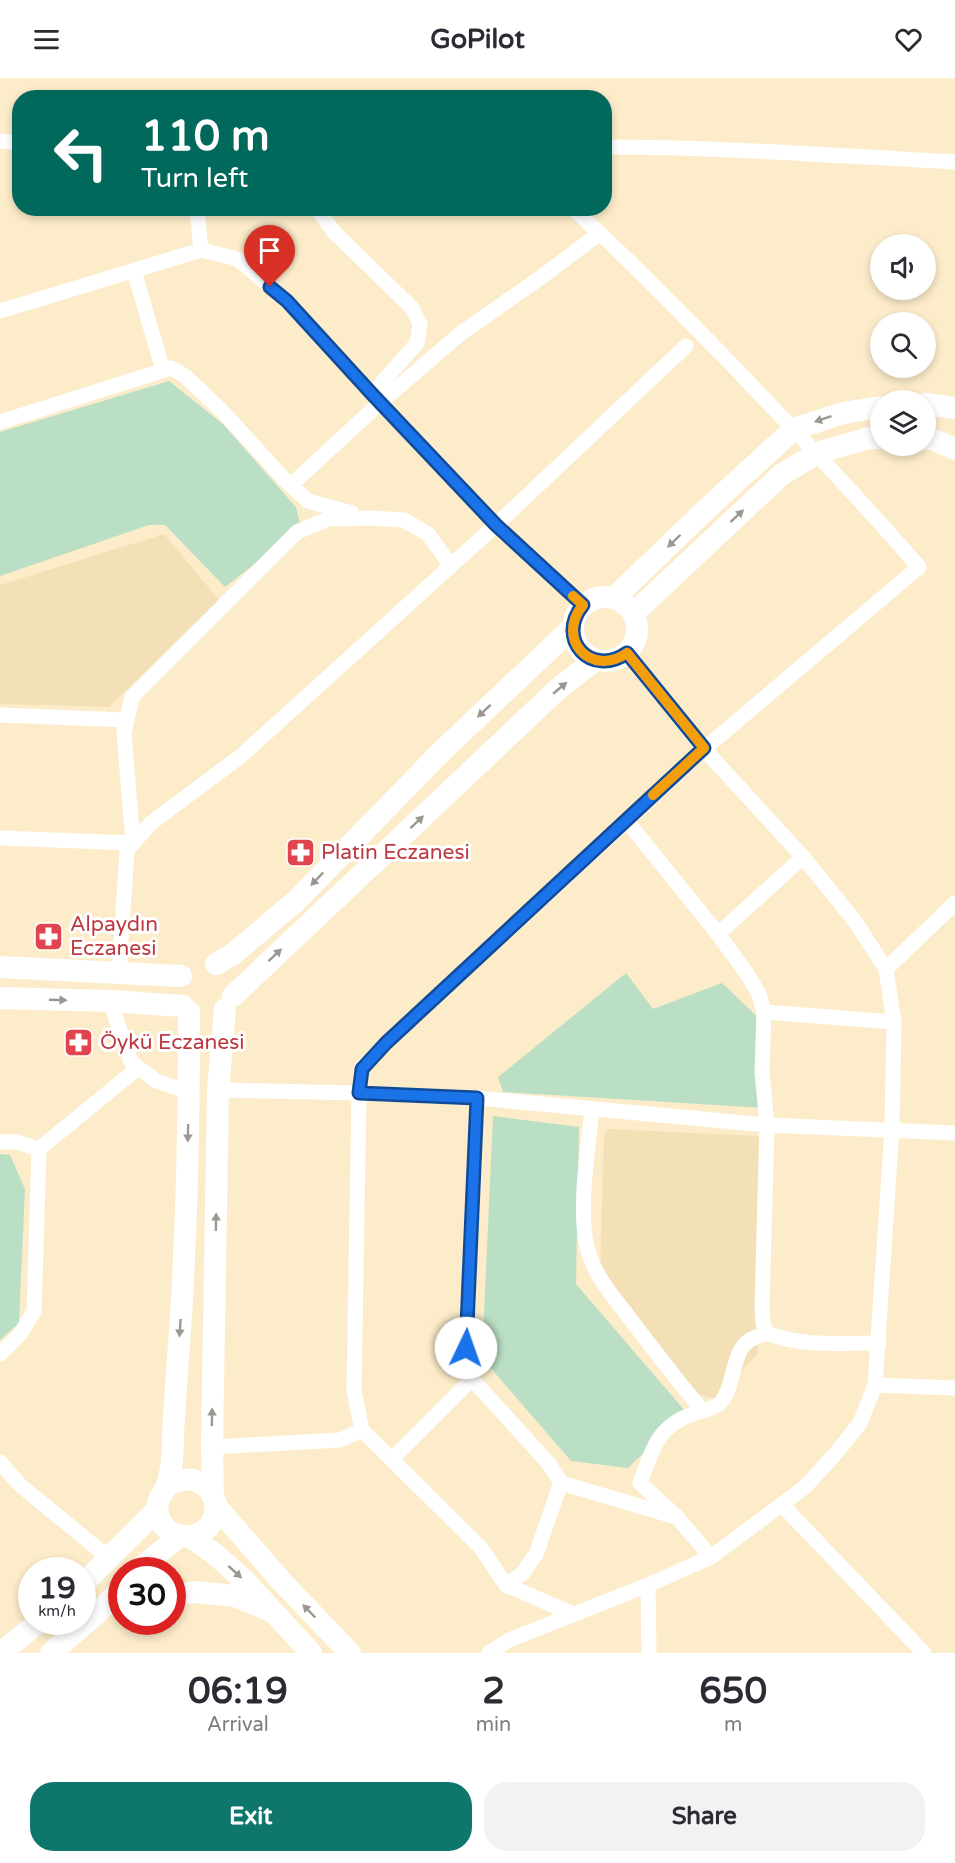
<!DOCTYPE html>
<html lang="en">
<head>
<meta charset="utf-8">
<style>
  body { margin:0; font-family:"Varela Round",sans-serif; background:#f2f2f3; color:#2b2b33; height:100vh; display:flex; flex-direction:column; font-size:22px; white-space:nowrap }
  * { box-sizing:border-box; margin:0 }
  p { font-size:20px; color:#7c7c81 }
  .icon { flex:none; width:33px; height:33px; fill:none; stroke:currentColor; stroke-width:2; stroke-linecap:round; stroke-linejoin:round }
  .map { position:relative; height:1575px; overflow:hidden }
  .drawer { display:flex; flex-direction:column; background:#fff; flex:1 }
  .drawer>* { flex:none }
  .hud { position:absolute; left:12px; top:12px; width:600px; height:126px; border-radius:24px; box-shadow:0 3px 9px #0003; background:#00695c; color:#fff; overflow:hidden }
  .controls { position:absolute; left:870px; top:156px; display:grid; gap:12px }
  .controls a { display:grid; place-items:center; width:66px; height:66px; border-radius:50%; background:#fff; box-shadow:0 3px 9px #0003; font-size:30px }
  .speed { position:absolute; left:18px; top:1479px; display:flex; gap:12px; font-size:30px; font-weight:700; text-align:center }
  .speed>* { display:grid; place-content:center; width:78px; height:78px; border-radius:50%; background:#fff; box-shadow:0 3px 9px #0003; line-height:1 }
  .speed small { font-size:15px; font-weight:400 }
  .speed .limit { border:9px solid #d22; background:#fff; color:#111 }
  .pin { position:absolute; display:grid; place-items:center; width:51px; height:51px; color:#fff; margin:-62px -26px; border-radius:50% 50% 50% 0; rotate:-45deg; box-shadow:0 0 6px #0007 }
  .pin .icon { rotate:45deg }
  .me { position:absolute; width:66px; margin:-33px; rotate:3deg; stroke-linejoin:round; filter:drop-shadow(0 0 4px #0008) }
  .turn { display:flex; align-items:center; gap:21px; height:126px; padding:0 30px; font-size:27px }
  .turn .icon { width:78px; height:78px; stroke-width:2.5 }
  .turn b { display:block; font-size:42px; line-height:51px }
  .eta { display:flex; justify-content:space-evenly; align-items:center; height:102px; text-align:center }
  .eta b { font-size:36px; font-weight:700; line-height:42px }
  .action { display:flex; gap:12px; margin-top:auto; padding:12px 30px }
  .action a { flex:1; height:69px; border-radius:24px; background:#0f766e; color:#fff; font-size:24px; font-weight:700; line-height:69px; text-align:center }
  .action a+a { background:#f2f2f3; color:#2b2b33 }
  header { display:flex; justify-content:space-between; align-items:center; height:78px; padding:0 30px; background:#fff; font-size:27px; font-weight:700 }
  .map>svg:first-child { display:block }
  .built { fill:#f3e0b7 }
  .green { fill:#bbdfc5 }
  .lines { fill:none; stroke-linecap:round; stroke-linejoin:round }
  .street { stroke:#fff; stroke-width:15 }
  .secondary { stroke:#fff; stroke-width:22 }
  .oneway { fill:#9a9891 }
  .route-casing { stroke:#114b97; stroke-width:15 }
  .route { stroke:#1a73e8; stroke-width:10 }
  .slow { stroke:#f59e0b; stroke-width:10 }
  .labels { text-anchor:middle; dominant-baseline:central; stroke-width:6; stroke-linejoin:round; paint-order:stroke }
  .health-label { font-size:21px; fill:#be3a42; stroke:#fff; text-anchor:start }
</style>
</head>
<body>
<header><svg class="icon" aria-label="menu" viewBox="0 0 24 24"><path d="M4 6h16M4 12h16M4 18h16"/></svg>GoPilot<svg class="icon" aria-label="heart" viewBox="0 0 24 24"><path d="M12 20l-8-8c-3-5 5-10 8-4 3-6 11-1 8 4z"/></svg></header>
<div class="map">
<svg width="955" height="1575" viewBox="0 0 955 1575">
  <rect width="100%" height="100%" fill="#fcecca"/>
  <g class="built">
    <path d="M 164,456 L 219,522 L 109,629 L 0,626 L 0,507 Z"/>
    <path d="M 608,1051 L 759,1058 L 764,1068 L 758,1275 L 717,1321 L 696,1316 L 600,1197 L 604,1058 Z"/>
  </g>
  <g class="green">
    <path d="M 169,303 L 223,346 L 296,429 L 301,450 L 225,509 L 165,447 L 149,447 L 0,498 L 0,354 Z"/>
    <path d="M 626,895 L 653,931 L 722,905 L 764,945 L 764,1030 L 503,1014 L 498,999 Z"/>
    <path d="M 493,1038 L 579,1049 L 576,1206 L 686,1334 L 628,1390 L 571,1383 L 482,1280 Z"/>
    <path d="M 0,1076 L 10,1077 L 25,1111 L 19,1245 L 0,1262 Z"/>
  </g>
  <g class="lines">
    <g class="street">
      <path d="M 0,63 L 20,65"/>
      <path d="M 604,69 C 722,69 838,78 955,84"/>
      <path d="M 197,130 L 201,172"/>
      <path d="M 317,130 L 334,154 L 412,230 L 420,246 L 417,265 L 372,316"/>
      <path d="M 572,130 C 628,180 680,234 733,288 C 796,354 859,420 919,489 L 704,671 L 386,965 L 361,991 L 359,1015 L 354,1313 L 362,1352 L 481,1470 L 506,1507 L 573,1536"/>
      <path d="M 134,193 L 163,292"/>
      <path d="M 0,233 L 201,172 L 238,181 L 287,223 L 372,316 L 496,447 L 583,527"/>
      <path d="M 0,344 L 171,290 L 185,298 L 222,333 L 285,402 L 308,423 L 352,435"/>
      <path d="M 291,407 L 381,324 L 460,256 L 540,200 L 600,155"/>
      <path d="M 0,637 L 127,642"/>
      <path d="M 626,742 L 718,856 L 747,896 L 759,916 L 764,934 L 762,994 L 767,1047 L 762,1229 L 763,1246 L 767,1255 C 801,1269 842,1265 879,1265"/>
      <path d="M 0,760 L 133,765 L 124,655 L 132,619 L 297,454 L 328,441 L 370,440 L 404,442 L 428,456 L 451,488"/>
      <path d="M 718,856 L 803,779"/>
      <path d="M 886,891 L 955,825"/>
      <path d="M 119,895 L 127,772 L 151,745 L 241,678 L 496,447 L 686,268"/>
      <path d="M 110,923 L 131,984 L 156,1003 L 189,1014"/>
      <path d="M 764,934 L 894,944"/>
      <path d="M 218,1012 L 359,1015 L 477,1020 L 767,1047 L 955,1055"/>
      <path d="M 477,1020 L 466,1270 L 472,1301 L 550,1387 L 561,1405 L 536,1476 L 523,1495 L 506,1507"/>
      <path d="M 592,1031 C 588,1071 579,1126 586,1164 C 592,1197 615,1220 634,1246 C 657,1276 679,1305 703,1333"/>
      <path d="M 0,1064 L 17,1064 L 39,1071 L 34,1233 L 21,1255 L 0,1276"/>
      <path d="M 39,1071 L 138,990"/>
      <path d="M 875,1307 L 955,1310"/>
      <path d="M 212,1369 L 340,1362 L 362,1352"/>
      <path d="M 392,1381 L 472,1301"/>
      <path d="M 0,1384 L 20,1407 L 98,1471 L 112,1478"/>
      <path d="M 561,1405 L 673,1438"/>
      <path d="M 782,1427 L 924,1575"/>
      <path d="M 711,1479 L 676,1438 L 640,1405 C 652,1373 657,1348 693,1336 C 702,1333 717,1330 722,1323 C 735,1306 732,1272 750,1262 C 755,1259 762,1257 767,1255"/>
      <path d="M 648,1507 L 649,1575"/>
      <path d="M 489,1575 L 509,1562 L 648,1507 L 711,1479 L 805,1409 L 837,1374 L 860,1345 L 875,1307 L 892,1051 L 894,944 L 886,891 L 854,842 L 803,779 L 704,671 L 627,575"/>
    </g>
    <g class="secondary">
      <path d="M 926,326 L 955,330"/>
      <path d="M 926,361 L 932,361 L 955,371"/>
      <circle cx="605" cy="551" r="32"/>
      <path d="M 614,520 L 712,426 L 794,351 L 843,335 L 880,329"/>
      <path d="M 633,536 L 781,397 L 817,375 L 869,360 L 880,360"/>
      <path d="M 216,886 L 233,876 L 296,823 L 442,673 L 572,550"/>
      <path d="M 0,889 L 181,898"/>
      <path d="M 233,918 L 558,611 L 595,582"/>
      <path d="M 0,920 L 110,923 L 183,928"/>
      <path d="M 167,1408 C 205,1385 231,1430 205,1452 C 188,1465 163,1457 158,1436 C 155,1420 163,1418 167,1407 C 172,1392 173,1373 173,1357 C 176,1298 182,1239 184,1180 C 188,1098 189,1016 189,934"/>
      <path d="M 213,1418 L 212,1369 L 218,1012 L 225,931"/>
      <path d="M 215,1427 L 283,1505 L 350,1575"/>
      <path d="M 189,1458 L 216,1477 L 245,1503 L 311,1575"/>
      <path d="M 138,1492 L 180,1458"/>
      <path d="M 82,1507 L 157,1432"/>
      <path d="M 172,1518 L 195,1514 L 235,1518 L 267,1531"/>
      <path d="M 1,1575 L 39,1544"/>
      <path d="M 51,1575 L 103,1530 L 122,1510"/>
    </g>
  </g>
  <defs><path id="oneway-solid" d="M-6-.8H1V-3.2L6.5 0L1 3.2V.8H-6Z" transform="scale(1.5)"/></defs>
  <g class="oneway">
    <use href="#oneway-solid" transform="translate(823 341) rotate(161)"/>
    <use href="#oneway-solid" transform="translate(737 438) rotate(-43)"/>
    <use href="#oneway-solid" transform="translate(674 463) rotate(136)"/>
    <use href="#oneway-solid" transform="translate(560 610) rotate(-40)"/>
    <use href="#oneway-solid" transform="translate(484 633) rotate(137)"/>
    <use href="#oneway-solid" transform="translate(417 744) rotate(-43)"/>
    <use href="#oneway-solid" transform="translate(317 801) rotate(134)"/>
    <use href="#oneway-solid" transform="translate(275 877) rotate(-43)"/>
    <use href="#oneway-solid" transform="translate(58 922) rotate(2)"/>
    <use href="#oneway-solid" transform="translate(188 1055) rotate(91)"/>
    <use href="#oneway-solid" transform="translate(216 1144) rotate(-89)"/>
    <use href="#oneway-solid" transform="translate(180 1250) rotate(94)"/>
    <use href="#oneway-solid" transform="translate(212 1339) rotate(-89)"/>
    <use href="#oneway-solid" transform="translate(235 1494) rotate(42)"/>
    <use href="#oneway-solid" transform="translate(309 1533) rotate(-134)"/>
  </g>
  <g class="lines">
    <defs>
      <path id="route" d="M 270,209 L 287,223 L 372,316 L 496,447 L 583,527 C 555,561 591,600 627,575 L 704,670 L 386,965 L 362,991 L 359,1015 L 477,1020 L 466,1270"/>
    </defs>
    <use href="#route" class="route-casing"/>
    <use href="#route" class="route"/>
    <path class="slow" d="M 573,518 L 583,527 C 555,561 591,600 627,575 L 704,670 L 653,717"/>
  </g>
  <defs>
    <symbol id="pharmacy-square" viewBox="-11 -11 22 22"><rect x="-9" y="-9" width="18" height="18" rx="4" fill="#e0444e" stroke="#fff"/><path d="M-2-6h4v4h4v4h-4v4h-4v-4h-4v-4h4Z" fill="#fff"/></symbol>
  </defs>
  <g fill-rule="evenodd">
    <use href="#pharmacy-square" x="284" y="758" width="33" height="33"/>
    <use href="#pharmacy-square" x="32" y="842" width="33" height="33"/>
    <use href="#pharmacy-square" x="62" y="948" width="33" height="33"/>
  </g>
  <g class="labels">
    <g class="health-label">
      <text x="321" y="774">Platin Eczanesi</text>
      <text x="70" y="846">Alpaydın<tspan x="70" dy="24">Eczanesi</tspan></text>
      <text x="100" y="964">Öykü Eczanesi</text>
    </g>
  </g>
</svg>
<div class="controls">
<a><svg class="icon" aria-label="sound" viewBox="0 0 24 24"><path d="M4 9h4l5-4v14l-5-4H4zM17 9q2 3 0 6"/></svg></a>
<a><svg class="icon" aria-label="search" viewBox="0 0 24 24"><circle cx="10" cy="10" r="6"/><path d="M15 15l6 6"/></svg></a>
<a><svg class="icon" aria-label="layers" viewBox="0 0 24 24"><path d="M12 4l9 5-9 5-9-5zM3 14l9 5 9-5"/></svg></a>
</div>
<div class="speed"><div>19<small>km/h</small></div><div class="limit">30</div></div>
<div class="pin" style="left:270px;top:209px;background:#d93025"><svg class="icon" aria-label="arrive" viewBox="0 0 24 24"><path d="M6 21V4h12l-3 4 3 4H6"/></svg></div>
<svg class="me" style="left:466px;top:1270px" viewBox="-20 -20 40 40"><circle r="19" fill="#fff"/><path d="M0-13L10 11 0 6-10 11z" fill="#1a73e8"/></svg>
<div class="hud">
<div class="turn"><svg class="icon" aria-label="left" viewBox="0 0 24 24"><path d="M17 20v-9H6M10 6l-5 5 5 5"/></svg><div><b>110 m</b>Turn left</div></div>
</div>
</div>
<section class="drawer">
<div class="eta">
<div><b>06:19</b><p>Arrival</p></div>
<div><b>2</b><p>min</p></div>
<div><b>650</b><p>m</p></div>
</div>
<div class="action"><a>Exit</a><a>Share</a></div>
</section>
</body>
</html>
